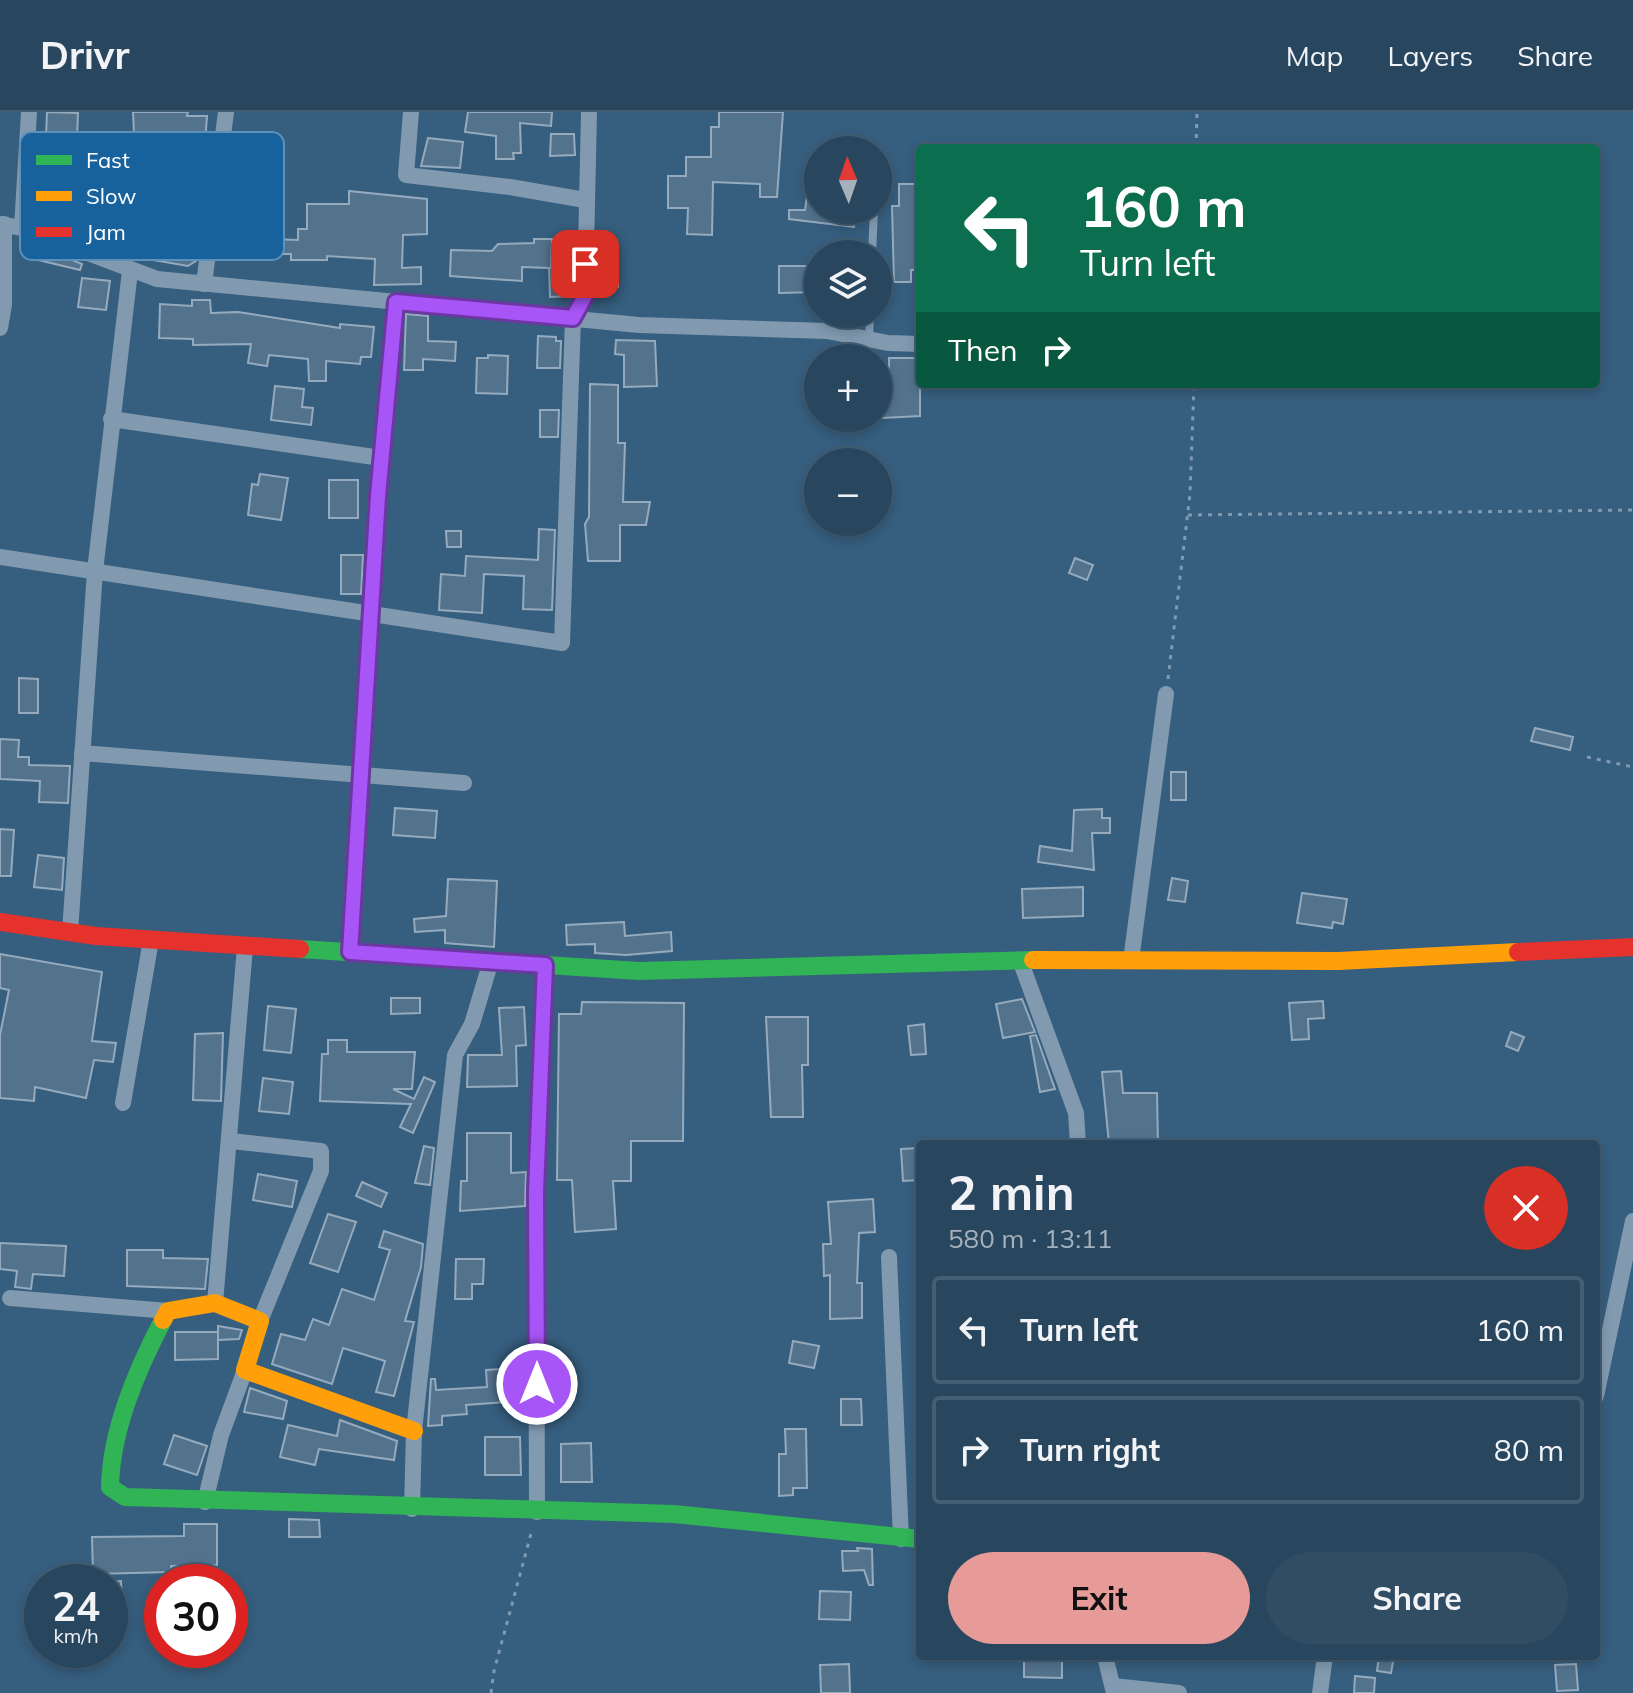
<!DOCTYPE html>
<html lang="en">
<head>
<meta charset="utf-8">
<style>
  body { margin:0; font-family:Mulish,sans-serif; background:#304d64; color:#f1f3f6; height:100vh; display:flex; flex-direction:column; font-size:30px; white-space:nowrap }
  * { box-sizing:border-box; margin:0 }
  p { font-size:26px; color:#a5b1bc }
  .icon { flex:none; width:44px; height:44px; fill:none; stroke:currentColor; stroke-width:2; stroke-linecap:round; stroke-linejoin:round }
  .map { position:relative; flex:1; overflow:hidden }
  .drawer { position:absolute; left:916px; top:1028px; width:684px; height:520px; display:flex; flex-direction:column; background:#28465e; border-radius:8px; box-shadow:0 4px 12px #0003,0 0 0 2px #445e73 }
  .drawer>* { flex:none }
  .banner { position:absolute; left:916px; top:32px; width:684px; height:244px; border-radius:8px; box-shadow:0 4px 12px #0003,0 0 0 2px #445e73; background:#0b6e4f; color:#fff; overflow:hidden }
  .needle { width:52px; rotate:358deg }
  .controls { position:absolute; left:804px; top:24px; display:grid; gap:16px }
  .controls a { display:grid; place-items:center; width:88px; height:88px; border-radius:50%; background:#28465e; box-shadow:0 4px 12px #0003,0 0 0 2px #445e73; font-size:40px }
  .speed { position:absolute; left:24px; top:1452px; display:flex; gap:16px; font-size:40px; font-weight:700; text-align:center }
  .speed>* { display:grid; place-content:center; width:104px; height:104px; border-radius:50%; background:#28465e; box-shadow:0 4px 12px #0003,0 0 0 2px #445e73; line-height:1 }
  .speed small { font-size:20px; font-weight:400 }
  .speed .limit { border:12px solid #d22; background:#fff; color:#111 }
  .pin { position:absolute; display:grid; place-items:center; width:68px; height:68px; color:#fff; margin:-34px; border-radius:16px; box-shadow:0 4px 12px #0006 }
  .me { position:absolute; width:88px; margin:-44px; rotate:0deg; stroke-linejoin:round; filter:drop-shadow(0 0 6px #0008) }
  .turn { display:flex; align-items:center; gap:28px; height:168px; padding:0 32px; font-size:36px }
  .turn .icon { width:104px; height:104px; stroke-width:2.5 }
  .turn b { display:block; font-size:56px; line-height:68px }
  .then { display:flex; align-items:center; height:76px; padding:0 32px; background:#0003; gap:16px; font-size:30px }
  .round { display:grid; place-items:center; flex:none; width:84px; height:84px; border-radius:42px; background:#304d64 }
  .head { display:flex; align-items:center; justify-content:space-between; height:136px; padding:0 32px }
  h1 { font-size:48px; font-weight:700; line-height:60px }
  .action { display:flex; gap:16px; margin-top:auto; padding:16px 32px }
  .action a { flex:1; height:92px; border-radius:48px; background:#e69b98; color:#111; font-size:32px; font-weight:700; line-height:92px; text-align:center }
  .action a+a { background:#304d64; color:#f1f3f6 }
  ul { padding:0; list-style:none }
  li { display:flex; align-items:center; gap:24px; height:108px; margin:0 16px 12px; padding:0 16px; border:4px solid #445e73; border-radius:8px }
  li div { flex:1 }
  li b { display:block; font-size:30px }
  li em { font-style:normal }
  header { display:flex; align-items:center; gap:48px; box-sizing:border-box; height:112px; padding:0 40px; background:#28465e; border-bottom:2px solid #445e73 }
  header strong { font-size:38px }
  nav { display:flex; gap:44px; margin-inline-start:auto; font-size:28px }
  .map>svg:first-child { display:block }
  .building { fill:#53738d; stroke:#95abbd; stroke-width:2 }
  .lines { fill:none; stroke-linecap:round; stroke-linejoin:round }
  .path { stroke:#819ab0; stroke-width:3; stroke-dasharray:4 6; stroke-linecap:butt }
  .lane { stroke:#819ab0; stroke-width:8 }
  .street { stroke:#819ab0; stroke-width:16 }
  .fast { stroke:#30b455; stroke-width:18 }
  .slow { stroke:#ff9f0a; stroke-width:18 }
  .jam { stroke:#e5322d; stroke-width:18 }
  .route-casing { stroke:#6d37a1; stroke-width:20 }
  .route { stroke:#a855f7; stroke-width:14 }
  .key { fill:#17629d; stroke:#5d91ba; stroke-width:2 }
  .key-label { font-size:22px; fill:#fff }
</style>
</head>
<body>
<header>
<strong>Drivr</strong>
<nav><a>Map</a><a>Layers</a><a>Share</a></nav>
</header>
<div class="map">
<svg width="1633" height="1581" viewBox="0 0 1633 1581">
  <rect width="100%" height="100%" fill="#365e7e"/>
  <g class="building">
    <path d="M 47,0 L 78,1 L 77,28 L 46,25 Z"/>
    <path d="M 133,0 L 188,0 L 187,4 L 207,4 L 200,99 L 193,98 L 191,125 L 199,126 L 196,149 L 188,154 L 147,147 L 147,140 L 139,137 L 103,134 L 105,108 L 136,110 L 135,116 L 169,120 L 173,64 L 161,64 L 162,20 L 134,21 Z"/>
    <path d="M 468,0 L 552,0 L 551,14 L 520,11 L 521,41 L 513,41 L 514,47 L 496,47 L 496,24 L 465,20 Z"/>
    <path d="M 719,0 L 783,0 L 777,85 L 760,85 L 760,72 L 713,70 L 712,123 L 687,122 L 688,96 L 668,96 L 668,64 L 686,64 L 686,45 L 711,45 L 711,15 L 719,15 Z"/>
    <path d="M 551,22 L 574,22 L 575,43 L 550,44 Z"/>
    <path d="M 428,26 L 463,30 L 460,56 L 421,54 Z"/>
    <path d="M 809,69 L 818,69 L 818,98 L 856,98 L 854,115 L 789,107 L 789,98 L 805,98 Z"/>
    <path d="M 899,72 L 920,72 L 920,158 L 911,158 L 911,170 L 894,170 L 892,94 L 899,94 Z"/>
    <path d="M 349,79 L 427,87 L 427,122 L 403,123 L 402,156 L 421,155 L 421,172 L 374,173 L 375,147 L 327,144 L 327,148 L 291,148 L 291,142 L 233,142 L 233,113 L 251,113 L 251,100 L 268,100 L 268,127 L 298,128 L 298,117 L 307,117 L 307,92 L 349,92 Z"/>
    <path d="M 534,127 L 552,127 L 551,156 L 575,154 L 572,184 L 550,185 L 549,156 L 522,155 L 522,169 L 450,164 L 451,138 L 492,139 L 498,132 L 534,131 Z"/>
    <path d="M 35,133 L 82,152 L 80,158 L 30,146 Z"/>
    <path d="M 597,145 L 618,145 L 618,175 L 596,175 Z"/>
    <path d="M 779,154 L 818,154 L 818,180 L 779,181 Z"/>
    <path d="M 82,166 L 110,169 L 106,198 L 78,195 Z"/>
    <path d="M 192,188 L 210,188 L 211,201 L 238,200 L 340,216 L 340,212 L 374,215 L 371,245 L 361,245 L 360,252 L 326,249 L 326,269 L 309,269 L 308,247 L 269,243 L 267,254 L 248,251 L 251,232 L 193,233 L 193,227 L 159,226 L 160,192 L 192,194 Z"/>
    <path d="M 406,202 L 428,204 L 428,229 L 456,230 L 455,249 L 423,247 L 423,258 L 404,258 Z"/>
    <path d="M 538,224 L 556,225 L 556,229 L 561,229 L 560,256 L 537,256 Z"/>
    <path d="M 616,228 L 655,229 L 657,274 L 624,275 L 624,243 L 615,242 Z"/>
    <path d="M 488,243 L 508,244 L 507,282 L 476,281 L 477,246 L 488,246 Z"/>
    <path d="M 889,246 L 920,246 L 920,304 L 882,306 L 881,282 L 889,282 Z"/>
    <path d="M 590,272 L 618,273 L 618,331 L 625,331 L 623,390 L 650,390 L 646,413 L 620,413 L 620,449 L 588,449 L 585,412 L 589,405 Z"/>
    <path d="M 275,274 L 304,277 L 302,295 L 313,296 L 311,313 L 271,308 Z"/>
    <path d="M 540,298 L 559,298 L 558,325 L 540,325 Z"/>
    <path d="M 260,362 L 288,366 L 281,408 L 248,403 L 252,372 L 258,373 Z"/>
    <rect x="329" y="368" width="29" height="38"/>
    <path d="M 539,417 L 555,418 L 552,498 L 523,497 L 524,464 L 484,462 L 482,501 L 439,498 L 441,462 L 465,464 L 466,444 L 538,448 Z"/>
    <path d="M 446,419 L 461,419 L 461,435 L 447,435 Z"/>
    <path d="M 341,443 L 363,443 L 361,482 L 341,482 Z"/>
    <path d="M 1075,446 L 1093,453 L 1087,468 L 1069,461 Z"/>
    <path d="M 19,566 L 38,567 L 38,601 L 19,601 Z"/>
    <path d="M 1535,616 L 1573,625 L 1570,638 L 1531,629 Z"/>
    <path d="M 0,627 L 19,628 L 18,645 L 29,645 L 29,653 L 70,654 L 68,691 L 39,690 L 40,669 L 0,667 Z"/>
    <rect x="1171" y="660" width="15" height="28"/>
    <path d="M 395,696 L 437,699 L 435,726 L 393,723 Z"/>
    <path d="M 1102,697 L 1102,706 L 1110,706 L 1110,721 L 1092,721 L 1094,758 L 1038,750 L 1040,734 L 1072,739 L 1074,698 Z"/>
    <path d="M 0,717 L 14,718 L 11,764 L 0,764 Z"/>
    <path d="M 38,743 L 64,746 L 62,778 L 34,775 Z"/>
    <path d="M 1172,766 L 1188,769 L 1185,790 L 1168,788 Z"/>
    <path d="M 448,767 L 497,769 L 494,835 L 445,831 L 445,818 L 415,820 L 414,807 L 446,804 Z"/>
    <path d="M 1083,775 L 1083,804 L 1023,806 L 1022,777 Z"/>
    <path d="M 1302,781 L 1347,787 L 1343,812 L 1333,810 L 1332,816 L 1297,811 Z"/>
    <path d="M 624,810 L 625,824 L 671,820 L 672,839 L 626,843 L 595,841 L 595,832 L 567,833 L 566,813 Z"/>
    <path d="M 0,842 L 102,860 L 92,929 L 116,931 L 113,950 L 94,948 L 86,986 L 35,975 L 34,989 L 0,986 L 0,923 L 9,878 L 0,876 Z"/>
    <path d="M 391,886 L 420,886 L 420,901 L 391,902 Z"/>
    <path d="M 1022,887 L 1035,920 L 1003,926 L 996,892 Z"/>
    <path d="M 1323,889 L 1324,906 L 1308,907 L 1309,927 L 1292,928 L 1289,891 Z"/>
    <path d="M 582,890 L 684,891 L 683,1029 L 631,1029 L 631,1069 L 613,1069 L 616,1117 L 575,1120 L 572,1068 L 557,1068 L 559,902 L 581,902 Z"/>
    <path d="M 268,894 L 296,897 L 291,941 L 264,938 Z"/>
    <path d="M 524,895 L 526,933 L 516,934 L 517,974 L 467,975 L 468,943 L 502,943 L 499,896 Z"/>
    <path d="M 766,905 L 808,905 L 808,953 L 802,953 L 803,1005 L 771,1005 Z"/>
    <path d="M 924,912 L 926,942 L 911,943 L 908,914 Z"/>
    <path d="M 1511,920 L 1524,925 L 1518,939 L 1506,934 Z"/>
    <path d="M 223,921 L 221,989 L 193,988 L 195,922 Z"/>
    <path d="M 1036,923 L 1055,977 L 1040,980 L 1030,924 Z"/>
    <path d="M 328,928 L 347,928 L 347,940 L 415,940 L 412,977 L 393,977 L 414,987 L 424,965 L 435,970 L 413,1021 L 400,1015 L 411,992 L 320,989 L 322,942 L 328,942 Z"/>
    <path d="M 1121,959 L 1123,981 L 1157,981 L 1158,1032 L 1109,1032 L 1102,960 Z"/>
    <path d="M 263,966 L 293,970 L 289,1002 L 259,999 Z"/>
    <path d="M 467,1021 L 511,1021 L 511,1061 L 526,1060 L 525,1094 L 460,1099 L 461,1069 L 467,1069 Z"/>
    <path d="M 424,1034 L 434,1036 L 430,1073 L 415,1071 Z"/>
    <path d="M 920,1036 L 920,1068 L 903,1069 L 901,1037 Z"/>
    <path d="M 258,1062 L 297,1069 L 292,1095 L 253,1088 Z"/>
    <path d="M 362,1070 L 387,1081 L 381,1095 L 356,1084 Z"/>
    <path d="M 873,1087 L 875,1120 L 859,1121 L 857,1171 L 862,1171 L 862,1206 L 830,1207 L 830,1163 L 824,1164 L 823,1132 L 831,1132 L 828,1090 Z"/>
    <path d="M 328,1102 L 356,1110 L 338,1160 L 310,1151 Z"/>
    <path d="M 384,1119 L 423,1132 L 421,1155 L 405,1209 L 414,1210 L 394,1284 L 376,1280 L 385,1249 L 343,1236 L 332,1272 L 272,1252 L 281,1222 L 305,1228 L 313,1207 L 329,1213 L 342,1177 L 374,1188 L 390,1138 L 379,1135 Z"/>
    <path d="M 0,1131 L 66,1134 L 64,1164 L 33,1162 L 31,1177 L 15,1175 L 17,1159 L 0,1157 Z"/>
    <path d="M 127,1138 L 163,1138 L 163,1146 L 208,1147 L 205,1177 L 127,1174 Z"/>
    <path d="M 456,1147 L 484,1147 L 483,1172 L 472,1172 L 472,1187 L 455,1187 Z"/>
    <path d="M 218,1214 L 242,1218 L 239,1227 L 218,1228 Z"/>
    <path d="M 175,1220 L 218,1220 L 218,1247 L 175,1248 Z"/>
    <path d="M 793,1229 L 819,1234 L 814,1256 L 789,1251 Z"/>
    <path d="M 518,1256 L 520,1289 L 466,1293 L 467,1302 L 442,1304 L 442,1313 L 428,1314 L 431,1267 L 435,1267 L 436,1278 L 487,1275 L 486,1258 Z"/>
    <path d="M 250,1276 L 287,1289 L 283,1307 L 244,1300 Z"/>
    <path d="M 841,1287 L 861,1287 L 862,1313 L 841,1313 Z"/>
    <path d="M 340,1308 L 397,1329 L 394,1348 L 319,1337 L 315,1353 L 280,1345 L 288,1313 L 337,1324 Z"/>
    <path d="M 785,1317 L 806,1317 L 807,1376 L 793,1376 L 793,1383 L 779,1384 L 779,1342 L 786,1342 Z"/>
    <path d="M 174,1323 L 207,1334 L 197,1363 L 164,1352 Z"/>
    <path d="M 485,1325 L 520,1325 L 521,1363 L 485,1363 Z"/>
    <path d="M 591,1331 L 592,1370 L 561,1370 L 561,1332 Z"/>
    <path d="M 289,1407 L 319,1408 L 320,1425 L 289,1425 Z"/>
    <path d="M 184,1412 L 217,1412 L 217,1453 L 171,1454 L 171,1460 L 93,1462 L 92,1425 L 184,1424 Z"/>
    <path d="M 857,1436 L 872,1437 L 873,1473 L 869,1473 L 864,1458 L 843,1459 L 842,1439 L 858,1439 Z"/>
    <path d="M 121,1469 L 123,1509 L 110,1510 L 110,1470 Z"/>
    <path d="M 820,1479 L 851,1480 L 850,1508 L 819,1507 Z"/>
    <path d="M 1024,1544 L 1062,1544 L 1062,1566 L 1024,1565 Z"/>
    <path d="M 1379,1544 L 1394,1544 L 1391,1561 L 1377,1559 Z"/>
    <path d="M 849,1552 L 850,1581 L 821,1581 L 820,1553 Z"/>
    <path d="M 1576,1552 L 1578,1578 L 1557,1579 L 1555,1553 Z"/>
    <path d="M 1355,1564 L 1375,1566 L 1374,1581 L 1354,1581 Z"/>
  </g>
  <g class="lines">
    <g class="path">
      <path d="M 1196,36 L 1197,0"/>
      <path d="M 1188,403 L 1633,398"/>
      <path d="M 1168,567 L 1190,382 L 1194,272"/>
      <path d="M 1587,645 L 1633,655"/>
      <path d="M 491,1581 L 494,1559 L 532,1418"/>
    </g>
    <g class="lane">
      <path d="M 872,142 L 874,98"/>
      <path d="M 869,227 L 870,202"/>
    </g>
    <g class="street">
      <path d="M 411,0 L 406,63 L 510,75 L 585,88"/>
      <path d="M 0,112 L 22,116 L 157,167 L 639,213 L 827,219 L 888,231 L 920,232"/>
      <path d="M 22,116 L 29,0"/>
      <path d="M 204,172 L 226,0"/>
      <path d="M 0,216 L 4,193 L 4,112"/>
      <path d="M 111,307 L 381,346"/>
      <path d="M 0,445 L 562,531 L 573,206 L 585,184 L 589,0"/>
      <path d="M 82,641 L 464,671"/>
      <path d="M 70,820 L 95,459 L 130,159"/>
      <path d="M 350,840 L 378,384 L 396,190"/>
      <path d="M 1020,848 L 1076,1001 L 1078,1032"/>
      <path d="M 1131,849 L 1166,582"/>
      <path d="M 123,991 L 151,828"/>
      <path d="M 231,1029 L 321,1039 L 321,1059 L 260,1209"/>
      <path d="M 889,1145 L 901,1427"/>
      <path d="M 10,1186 L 168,1199"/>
      <path d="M 215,1191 L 245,835"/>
      <path d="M 1596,1284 L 1633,1109"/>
      <path d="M 205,1390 L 221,1323 L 245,1258"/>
      <path d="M 412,1397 L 414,1319 L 455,943 L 472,912 L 491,849"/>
      <path d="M 537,1400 L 536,1080 L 545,853"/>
      <path d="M 1105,1544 L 1114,1581"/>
      <path d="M 1113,1574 L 1179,1581"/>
      <path d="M 1320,1581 L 1325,1544"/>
    </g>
    <g class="fast">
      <path d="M 300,837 L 639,859 L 1033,848"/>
      <path d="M 163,1208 C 137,1258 111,1318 110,1375 L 125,1385 L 674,1402 L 920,1427"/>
    </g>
    <g class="slow">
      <path d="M 1033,848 L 1339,849 L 1518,840"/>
      <path d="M 163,1208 L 168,1199 L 215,1191 L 260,1209 L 245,1258 L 414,1319"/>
    </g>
    <g class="jam">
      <path d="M 0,810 L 96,824 L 300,837"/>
      <path d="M 1518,840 L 1633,835"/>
    </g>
  </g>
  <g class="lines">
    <defs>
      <path id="route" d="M 537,1272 L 536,1080 L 545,853 L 350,840 L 378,384 L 396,190 L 573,206 L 585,184 L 585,152"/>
    </defs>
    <use href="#route" class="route-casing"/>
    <use href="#route" class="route"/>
  </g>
  <rect x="20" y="20" width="264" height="128" rx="12" class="key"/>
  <rect x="36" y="43" width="36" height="10" fill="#30b455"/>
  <rect x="36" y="79" width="36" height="10" fill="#ff9f0a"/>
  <rect x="36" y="115" width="36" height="10" fill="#e5322d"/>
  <g class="key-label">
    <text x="86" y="56">Fast</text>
    <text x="86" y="92">Slow</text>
    <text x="86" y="128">Jam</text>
  </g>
</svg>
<div class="controls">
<a><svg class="needle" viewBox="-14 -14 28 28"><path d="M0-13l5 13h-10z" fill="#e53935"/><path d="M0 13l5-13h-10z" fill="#a5b1bc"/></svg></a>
<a><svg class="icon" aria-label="layers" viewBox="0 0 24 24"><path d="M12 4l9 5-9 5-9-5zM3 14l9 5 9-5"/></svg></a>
<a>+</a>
<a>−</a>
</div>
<div class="speed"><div>24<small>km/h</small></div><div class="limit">30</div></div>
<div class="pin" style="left:585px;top:152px;background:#d93025"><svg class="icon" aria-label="arrive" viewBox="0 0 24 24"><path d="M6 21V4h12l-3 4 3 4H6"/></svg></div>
<svg class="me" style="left:537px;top:1272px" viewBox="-20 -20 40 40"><circle r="17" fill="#a855f7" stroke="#fff" stroke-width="3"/><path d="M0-11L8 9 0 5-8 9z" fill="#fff"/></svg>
<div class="banner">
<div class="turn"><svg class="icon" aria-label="left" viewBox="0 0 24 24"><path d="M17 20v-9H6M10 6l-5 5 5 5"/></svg><div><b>160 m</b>Turn left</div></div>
<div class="then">Then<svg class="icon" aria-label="right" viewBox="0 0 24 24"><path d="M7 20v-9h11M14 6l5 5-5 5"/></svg></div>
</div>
<section class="drawer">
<div class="head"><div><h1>2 min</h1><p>580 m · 13:11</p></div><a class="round" style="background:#d93025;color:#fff"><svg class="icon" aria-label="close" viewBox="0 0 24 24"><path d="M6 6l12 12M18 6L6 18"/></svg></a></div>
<ul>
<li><svg class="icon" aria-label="left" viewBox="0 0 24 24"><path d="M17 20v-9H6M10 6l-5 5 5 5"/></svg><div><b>Turn left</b></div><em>160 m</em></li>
<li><svg class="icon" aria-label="right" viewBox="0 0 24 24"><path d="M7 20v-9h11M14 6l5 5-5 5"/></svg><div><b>Turn right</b></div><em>80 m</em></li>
</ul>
<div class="action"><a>Exit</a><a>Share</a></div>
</section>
</div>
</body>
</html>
